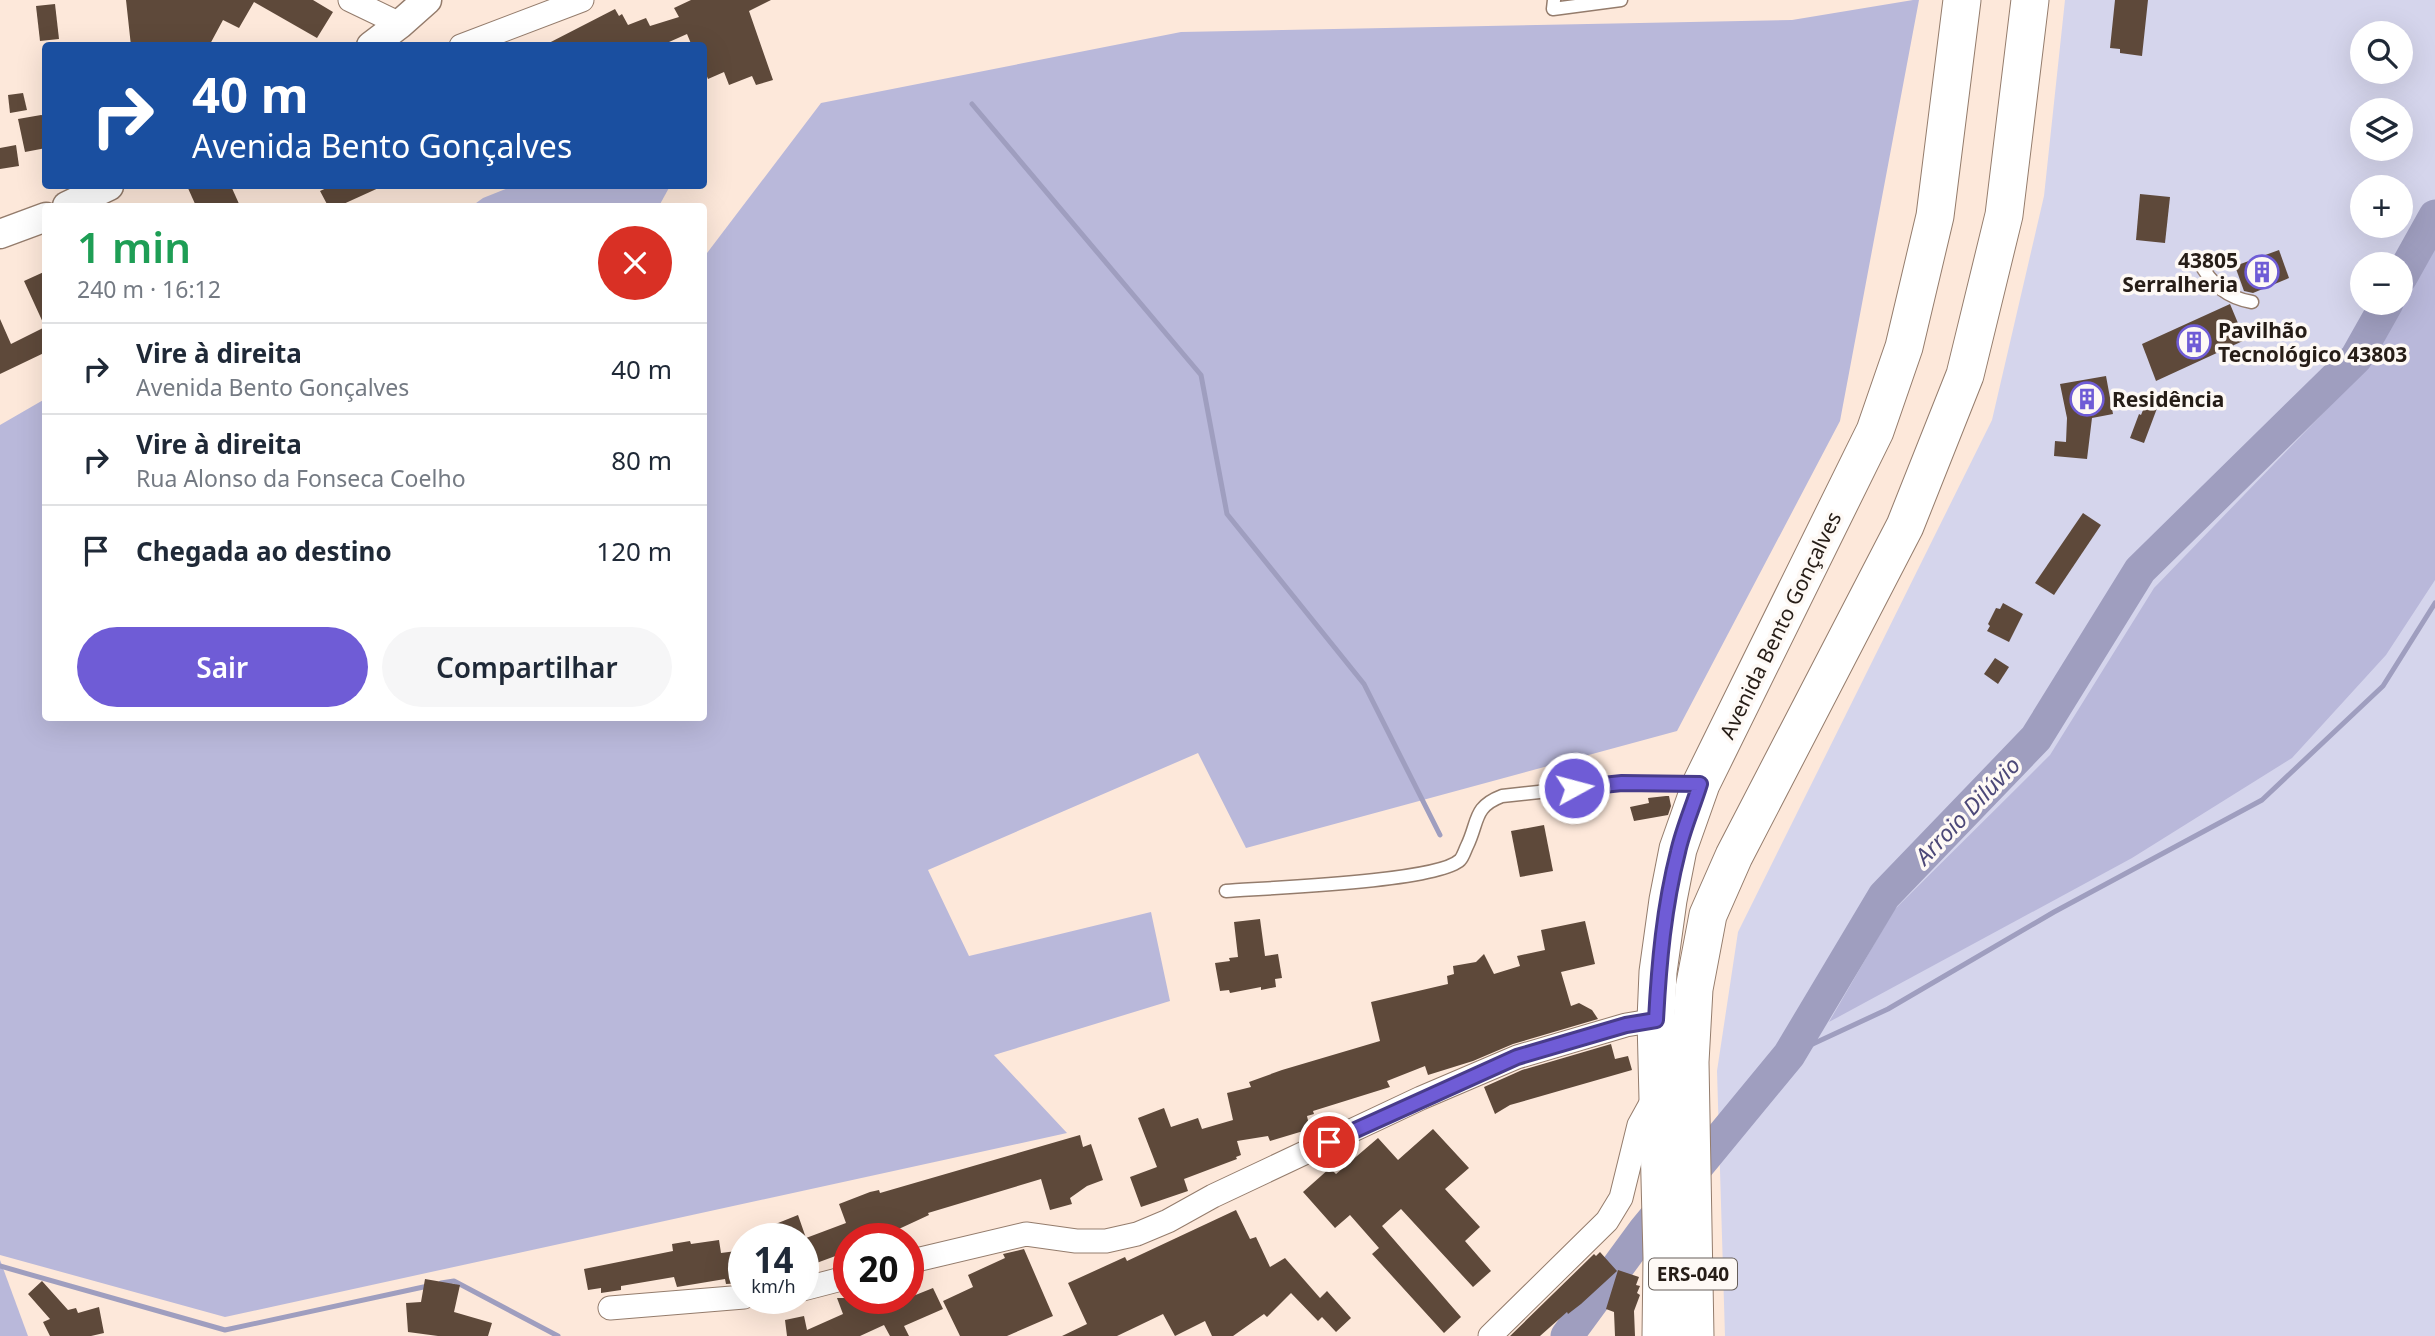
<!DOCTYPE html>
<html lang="pt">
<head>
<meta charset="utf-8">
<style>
  body { margin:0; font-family:"Noto Sans",sans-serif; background:#f6f6f7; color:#1f2937; height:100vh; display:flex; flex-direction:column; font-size:26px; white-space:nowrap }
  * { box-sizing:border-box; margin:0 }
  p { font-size:23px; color:#747a83 }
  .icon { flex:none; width:38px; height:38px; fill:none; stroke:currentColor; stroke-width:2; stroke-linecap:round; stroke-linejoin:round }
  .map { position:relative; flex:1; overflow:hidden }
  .side { position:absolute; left:42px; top:203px; width:665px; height:518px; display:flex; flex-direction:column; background:#fff; border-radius:7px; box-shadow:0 7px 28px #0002 }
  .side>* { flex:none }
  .guide { position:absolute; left:42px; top:42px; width:665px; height:147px; border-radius:7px; box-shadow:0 7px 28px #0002; background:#1a4fa0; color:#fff; overflow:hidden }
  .controls { position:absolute; left:2350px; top:21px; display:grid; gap:14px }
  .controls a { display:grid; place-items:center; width:63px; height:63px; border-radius:50%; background:#fff; box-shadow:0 7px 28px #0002; font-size:35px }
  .speed { position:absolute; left:728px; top:1223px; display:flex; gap:14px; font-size:35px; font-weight:700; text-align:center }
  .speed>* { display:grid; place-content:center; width:91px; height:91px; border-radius:50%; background:#fff; box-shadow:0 7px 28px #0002; line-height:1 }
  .speed small { font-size:18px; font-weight:400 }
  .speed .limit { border:10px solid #d22; background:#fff; color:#111 }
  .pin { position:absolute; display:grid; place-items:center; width:60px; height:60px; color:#fff; margin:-30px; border:4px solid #fff; border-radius:50%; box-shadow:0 2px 7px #0007 }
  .me { position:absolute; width:77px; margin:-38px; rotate:83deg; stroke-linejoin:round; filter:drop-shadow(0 0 5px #0008) }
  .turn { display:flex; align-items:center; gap:24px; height:147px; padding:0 35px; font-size:32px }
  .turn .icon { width:91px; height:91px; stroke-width:2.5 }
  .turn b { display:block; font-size:49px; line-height:60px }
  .round { display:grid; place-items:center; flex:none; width:74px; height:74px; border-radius:37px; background:#f6f6f7 }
  .headline { display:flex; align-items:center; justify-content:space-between; height:119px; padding:0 35px }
  h1 { font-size:42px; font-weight:600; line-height:52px; color:#1e9e55 }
  .button { display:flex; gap:14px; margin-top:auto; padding:14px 35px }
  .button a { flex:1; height:80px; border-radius:42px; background:#6f5cd6; color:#fff; font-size:28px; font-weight:600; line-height:80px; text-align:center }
  .button a+a { background:#f6f6f7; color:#1f2937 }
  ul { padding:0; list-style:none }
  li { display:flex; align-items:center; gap:21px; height:91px; padding:0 35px; border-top:2px solid #e0e1e3 }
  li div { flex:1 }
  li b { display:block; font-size:26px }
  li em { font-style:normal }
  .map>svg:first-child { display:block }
  .green { fill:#d5d5ec; fill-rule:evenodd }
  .forest { fill:#b9b8da }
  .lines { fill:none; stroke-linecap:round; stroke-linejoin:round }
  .stream { stroke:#9f9ebf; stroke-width:5 }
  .river { stroke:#9f9ebf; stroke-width:33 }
  .building { fill:#5e493a }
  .service-casing { stroke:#947c6c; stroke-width:15 }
  .minor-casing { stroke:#947c6c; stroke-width:25 }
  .tertiary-casing { stroke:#947c6c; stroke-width:31 }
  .primary-casing { stroke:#947c6c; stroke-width:39 }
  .service { stroke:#fff; stroke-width:12 }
  .minor { stroke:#fff; stroke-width:23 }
  .tertiary { stroke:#fff; stroke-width:28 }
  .primary { stroke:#fff; stroke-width:37 }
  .route-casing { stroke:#483c8b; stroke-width:18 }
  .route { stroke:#6f5cd6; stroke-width:12 }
  .labels { text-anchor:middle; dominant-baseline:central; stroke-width:7; stroke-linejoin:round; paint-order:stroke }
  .shield { fill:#fef9f5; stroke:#675f5a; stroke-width:2 }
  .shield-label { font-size:19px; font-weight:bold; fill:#261d17 }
  .poi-label { font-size:21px; font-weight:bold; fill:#261d17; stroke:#fef9f5; text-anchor:start }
  .street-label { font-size:21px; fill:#261d17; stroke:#fef9f5 }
  .water-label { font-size:23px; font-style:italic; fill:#4c4878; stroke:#fef9f5 }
</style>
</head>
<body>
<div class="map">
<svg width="2435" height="1336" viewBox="0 0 2435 1336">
  <rect width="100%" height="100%" fill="#fde8da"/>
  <path class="green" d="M 2065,0 L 2435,0 L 2435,1336 L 1725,1336 L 1717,1071 L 1738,932 L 1992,420 L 2044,196 ZM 2362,33 L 2401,33 L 2401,72 L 2362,72 ZM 2362,110 L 2401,110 L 2401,149 L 2362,149 ZM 2362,187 L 2401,187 L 2401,226 L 2362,226 ZM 2362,264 L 2401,264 L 2401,303 L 2362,303 Z"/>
  <g class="forest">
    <path d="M 1913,0 L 1919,0 L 1840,421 L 1677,731 L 1246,848 L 1198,753 L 928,870 L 969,956 L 1151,912 L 1170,1001 L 994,1055 L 1067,1133 L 225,1317 L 0,1255 L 0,425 L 45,399 L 46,718 L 704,718 L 704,257 L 821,103 L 1181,32 L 1792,20 Z"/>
    <path d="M 513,186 L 670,186 L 659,206 L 472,206 L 483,198 Z"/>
    <path d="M 2435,232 L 2435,580 L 2386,655 L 2292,758 L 2132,858 L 1829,1022 L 1894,910 L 2050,755 L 2154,588 L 2362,373 L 2399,303 L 2401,303 L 2401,298 Z"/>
    <path d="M 0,1260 L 28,1336 L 0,1336 Z"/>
  </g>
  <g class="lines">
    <g class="stream">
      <path d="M 972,104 L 1201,375 L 1227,514 L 1364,684 L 1440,835"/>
      <path d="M 1789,1055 L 1888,1009 L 2054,912 L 2262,800 L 2383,686 L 2435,603"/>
      <path d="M 0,1266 L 225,1330 L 428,1286"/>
      <path d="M 441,1283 L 454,1281 L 558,1336"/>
    </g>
    <g class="river">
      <path d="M 2401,277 L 2435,216"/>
      <path d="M 1567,1336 L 1644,1231 L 1789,1055 L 1884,896 L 2036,738 L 2140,570 L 2356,358 L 2387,303"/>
    </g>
  </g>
  <g class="building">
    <path d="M 126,0 L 313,0 L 333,12 L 317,38 L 254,2 L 239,28 L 223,20 L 209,46 L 131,46 Z"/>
    <path d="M 691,0 L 771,0 L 749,11 L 773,80 L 756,85 L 752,76 L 729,85 L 724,72 L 708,79 L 704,69 L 704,46 L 692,46 L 687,34 L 660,46 L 543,46 L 615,9 L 619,16 L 622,14 L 628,25 L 646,18 L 650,26 L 679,17 L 674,8 Z"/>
    <path d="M 2115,0 L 2148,0 L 2142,56 L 2120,53 L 2120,49 L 2110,48 Z"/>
    <path d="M 55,4 L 59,39 L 40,41 L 36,6 Z"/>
    <path d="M 23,93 L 27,110 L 10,113 L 8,95 Z"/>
    <path d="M 41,115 L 46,116 L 46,148 L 25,152 L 18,119 Z"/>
    <path d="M 16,145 L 19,166 L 0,169 L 0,148 Z"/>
    <path d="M 187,186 L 231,186 L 240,206 L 196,206 Z"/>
    <path d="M 331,186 L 383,186 L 339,206 L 328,206 L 320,191 Z"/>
    <path d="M 2140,194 L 2170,197 L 2165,243 L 2136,240 Z"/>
    <path d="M 2279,250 L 2289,278 L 2253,293 L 2244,291 L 2235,266 Z"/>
    <path d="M 46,271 L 46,352 L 0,374 L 0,319 L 11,344 L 45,327 L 24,281 Z"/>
    <path d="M 2230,304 L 2245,340 L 2156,381 L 2142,344 Z"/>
    <path d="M 2106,376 L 2113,414 L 2092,418 L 2087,459 L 2054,456 L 2055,441 L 2066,442 L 2067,418 L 2060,384 Z"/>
    <path d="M 2148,398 L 2159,403 L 2144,443 L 2130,438 L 2139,414 L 2141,415 Z"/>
    <path d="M 2083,513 L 2101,525 L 2054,595 L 2035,583 Z"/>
    <path d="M 2003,603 L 2023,614 L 2009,642 L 1987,631 L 1990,626 L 1988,624 L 1996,608 L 2000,609 Z"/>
    <path d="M 1995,658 L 2009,667 L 1998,684 L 1984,674 Z"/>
    <path d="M 1666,796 L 1669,796 L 1671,806 L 1668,815 L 1634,821 L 1630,807 L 1649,803 L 1648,798 Z"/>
    <path d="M 1544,825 L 1553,871 L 1520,877 L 1511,831 Z"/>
    <path d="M 1260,919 L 1265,956 L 1278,954 L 1282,978 L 1275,979 L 1276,987 L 1261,990 L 1261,987 L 1230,993 L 1229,990 L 1220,991 L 1215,963 L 1230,961 L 1229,958 L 1238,957 L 1234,922 Z"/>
    <path d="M 1585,921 L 1595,964 L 1561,972 L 1571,1006 L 1579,1003 L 1592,1010 L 1598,1019 L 1513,1044 L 1473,1061 L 1428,1075 L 1425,1066 L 1387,1081 L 1390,1087 L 1313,1111 L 1314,1114 L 1307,1116 L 1310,1129 L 1270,1141 L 1268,1136 L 1237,1141 L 1241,1155 L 1236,1157 L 1237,1159 L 1184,1179 L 1188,1191 L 1141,1207 L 1130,1177 L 1157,1167 L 1138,1118 L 1164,1108 L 1171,1127 L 1198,1118 L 1202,1129 L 1233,1120 L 1227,1093 L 1251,1087 L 1249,1082 L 1282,1070 L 1380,1041 L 1371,1002 L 1448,984 L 1447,976 L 1454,974 L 1453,966 L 1476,962 L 1484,954 L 1494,974 L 1520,966 L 1517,956 L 1545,950 L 1541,930 Z"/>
    <path d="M 1611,1044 L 1615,1059 L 1628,1056 L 1632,1070 L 1510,1105 L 1495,1114 L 1484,1087 L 1522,1070 Z"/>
    <path d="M 1433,1129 L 1469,1168 L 1445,1189 L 1480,1227 L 1465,1241 L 1491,1271 L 1473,1287 L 1401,1209 L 1382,1226 L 1461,1317 L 1444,1333 L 1372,1254 L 1379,1248 L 1350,1215 L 1335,1228 L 1303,1192 L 1330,1168 L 1336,1174 L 1378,1138 L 1398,1160 Z"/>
    <path d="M 1080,1135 L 1083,1147 L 1091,1144 L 1103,1180 L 1087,1186 L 1070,1198 L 1072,1204 L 1050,1210 L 1041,1179 L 928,1213 L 929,1215 L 888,1234 L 890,1239 L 849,1239 L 849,1251 L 803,1268 L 804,1239 L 773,1239 L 768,1227 L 798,1215 L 806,1238 L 846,1223 L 839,1204 L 870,1192 L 879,1190 L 880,1193 Z"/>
    <path d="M 1236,1210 L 1250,1239 L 1256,1237 L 1270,1267 L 1285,1258 L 1320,1298 L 1327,1291 L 1351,1318 L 1336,1332 L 1322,1317 L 1318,1321 L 1291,1293 L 1267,1317 L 1264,1314 L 1233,1336 L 1212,1336 L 1205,1321 L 1175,1336 L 1163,1314 L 1117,1336 L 1062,1336 L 1087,1324 L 1068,1283 L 1125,1257 L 1127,1261 Z"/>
    <path d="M 719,1240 L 721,1253 L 744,1250 L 744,1283 L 726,1284 L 725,1279 L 677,1287 L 674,1277 L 621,1286 L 621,1290 L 601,1293 L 601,1288 L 588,1290 L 584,1269 L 673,1251 L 672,1244 L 690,1241 L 691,1244 Z"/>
    <path d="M 1024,1249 L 1053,1316 L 1007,1336 L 960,1336 L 943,1301 L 973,1287 L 968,1275 L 1005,1258 L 1003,1254 Z"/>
    <path d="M 1600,1252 L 1617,1271 L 1581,1304 L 1568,1314 L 1567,1312 L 1540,1336 L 1510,1336 L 1594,1254 L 1596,1256 Z"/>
    <path d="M 1618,1270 L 1639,1277 L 1636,1285 L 1640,1286 L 1637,1293 L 1640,1295 L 1634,1311 L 1635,1336 L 1615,1336 L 1614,1312 L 1606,1309 Z"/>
    <path d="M 425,1279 L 460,1285 L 454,1312 L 492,1323 L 488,1336 L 438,1336 L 408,1332 L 406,1303 L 421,1302 Z"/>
    <path d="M 42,1281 L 68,1310 L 76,1308 L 78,1313 L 99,1307 L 104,1333 L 91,1336 L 50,1336 L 43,1322 L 50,1319 L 28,1294 Z"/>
    <path d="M 933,1288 L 943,1309 L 904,1326 L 909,1336 L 890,1336 L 884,1325 L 860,1336 L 787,1336 L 785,1320 L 804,1316 L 807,1330 L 843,1314 L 837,1298 L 908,1298 Z"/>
  </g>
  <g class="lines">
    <defs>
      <g id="service">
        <path d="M 1554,0 L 1553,9 L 1621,0"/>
        <path d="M 2199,261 C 2210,283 2227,298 2252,302"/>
        <path d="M 1226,891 C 1266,888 1437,882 1460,860 C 1463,857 1465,850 1467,846 C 1479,821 1473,807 1502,796 L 1622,783 L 1697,784"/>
      </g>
      <g id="minor">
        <path d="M 350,0 L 400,24"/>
        <path d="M 461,46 L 582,0"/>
        <path d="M 908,1262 L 1026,1234 L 1076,1241 L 1106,1241 L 1137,1234 L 1168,1221 L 1213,1196 L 1421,1098 L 1517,1057 L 1626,1025 L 1656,1020"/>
        <path d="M 803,1289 L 849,1277"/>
        <path d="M 610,1308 L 744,1297"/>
        <path d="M 1490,1336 L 1607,1221 L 1621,1198 L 1639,1125 L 1655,1096"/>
      </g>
      <g id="tertiary">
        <path d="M 371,46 L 400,24 L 427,0"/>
        <path d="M 67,206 L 109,186"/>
        <path d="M 0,234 L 46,217"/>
      </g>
      <g id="primary">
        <path d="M 1661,1336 L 1662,1258 L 1656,1020 L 1658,972 L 1668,900 L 1678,849 L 1701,784 L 1875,431 L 1904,347 L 1935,216 L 1962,0"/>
        <path d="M 1695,1336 L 1690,1062 L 1694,989 L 1708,915 L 1734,856 L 1905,526 L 1965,375 L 2004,215 L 2030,0"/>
      </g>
    </defs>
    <use href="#service" class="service-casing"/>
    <use href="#minor" class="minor-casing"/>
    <use href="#tertiary" class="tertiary-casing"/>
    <use href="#primary" class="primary-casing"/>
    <use href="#service" class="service"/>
    <use href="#minor" class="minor"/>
    <use href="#tertiary" class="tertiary"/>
    <use href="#primary" class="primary"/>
  </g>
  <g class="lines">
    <defs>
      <path id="route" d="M 1329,1142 L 1517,1057 L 1626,1025 L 1656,1020 C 1659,963 1664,907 1678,852 C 1683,829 1693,807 1700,784 L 1622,783 L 1574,788"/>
    </defs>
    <use href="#route" class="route-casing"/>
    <use href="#route" class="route"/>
  </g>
  <defs>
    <symbol id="building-ring" viewBox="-11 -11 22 22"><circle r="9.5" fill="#fef9f5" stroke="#6f5cd6" stroke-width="1.5"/><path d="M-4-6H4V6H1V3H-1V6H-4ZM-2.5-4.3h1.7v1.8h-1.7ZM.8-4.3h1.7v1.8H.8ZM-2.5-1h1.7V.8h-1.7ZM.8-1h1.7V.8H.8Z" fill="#6f5cd6"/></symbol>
  </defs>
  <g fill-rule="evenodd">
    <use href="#building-ring" x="2243" y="253" width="38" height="38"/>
    <use href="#building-ring" x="2175" y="323" width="38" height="38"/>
    <use href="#building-ring" x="2068" y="380" width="38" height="38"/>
  </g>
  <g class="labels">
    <rect class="shield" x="1649" y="1258.5" width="88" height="31" rx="5"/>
    <g class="shield-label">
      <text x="1693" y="1274">ERS-040</text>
    </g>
    <g class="poi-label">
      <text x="2238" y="260" text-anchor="end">43805<tspan x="2238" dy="24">Serralheria</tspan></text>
      <text x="2218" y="330">Pavilhão<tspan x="2218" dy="24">Tecnológico 43803</tspan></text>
      <text x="2112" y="399">Residência</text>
    </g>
    <g class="street-label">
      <text transform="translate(1780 625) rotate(-64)">Avenida Bento Gonçalves</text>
    </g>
    <g class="water-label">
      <text transform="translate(1967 810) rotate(-46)">Arroio Dilúvio</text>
    </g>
  </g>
</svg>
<div class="controls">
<a><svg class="icon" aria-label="search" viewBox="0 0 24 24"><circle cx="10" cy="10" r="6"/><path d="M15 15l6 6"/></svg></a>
<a><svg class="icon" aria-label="layers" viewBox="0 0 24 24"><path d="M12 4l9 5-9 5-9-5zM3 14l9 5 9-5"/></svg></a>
<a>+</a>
<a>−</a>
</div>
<div class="speed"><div>14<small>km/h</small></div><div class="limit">20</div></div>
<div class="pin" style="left:1329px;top:1142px;background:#d93025"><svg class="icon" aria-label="arrive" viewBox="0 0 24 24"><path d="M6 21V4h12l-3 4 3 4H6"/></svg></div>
<svg class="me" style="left:1574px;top:788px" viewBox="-20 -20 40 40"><circle r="17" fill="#6f5cd6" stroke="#fff" stroke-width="3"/><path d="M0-11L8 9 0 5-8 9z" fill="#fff"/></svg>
<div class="guide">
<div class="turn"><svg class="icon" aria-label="right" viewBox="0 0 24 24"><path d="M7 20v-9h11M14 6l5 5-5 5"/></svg><div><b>40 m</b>Avenida Bento Gonçalves</div></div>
</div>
<section class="side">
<div class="headline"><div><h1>1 min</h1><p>240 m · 16:12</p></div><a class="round" style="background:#d93025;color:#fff"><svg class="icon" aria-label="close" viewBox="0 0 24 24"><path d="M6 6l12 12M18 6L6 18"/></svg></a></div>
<ul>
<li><svg class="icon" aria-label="right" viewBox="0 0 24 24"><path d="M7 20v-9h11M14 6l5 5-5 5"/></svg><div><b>Vire à direita</b><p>Avenida Bento Gonçalves</p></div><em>40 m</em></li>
<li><svg class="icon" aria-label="right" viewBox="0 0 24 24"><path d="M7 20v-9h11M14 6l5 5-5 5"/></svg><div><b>Vire à direita</b><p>Rua Alonso da Fonseca Coelho</p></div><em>80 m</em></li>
<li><svg class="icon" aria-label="arrive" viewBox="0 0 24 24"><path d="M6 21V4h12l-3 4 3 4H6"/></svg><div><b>Chegada ao destino</b></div><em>120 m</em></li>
</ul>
<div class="button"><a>Sair</a><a>Compartilhar</a></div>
</section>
</div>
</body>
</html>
